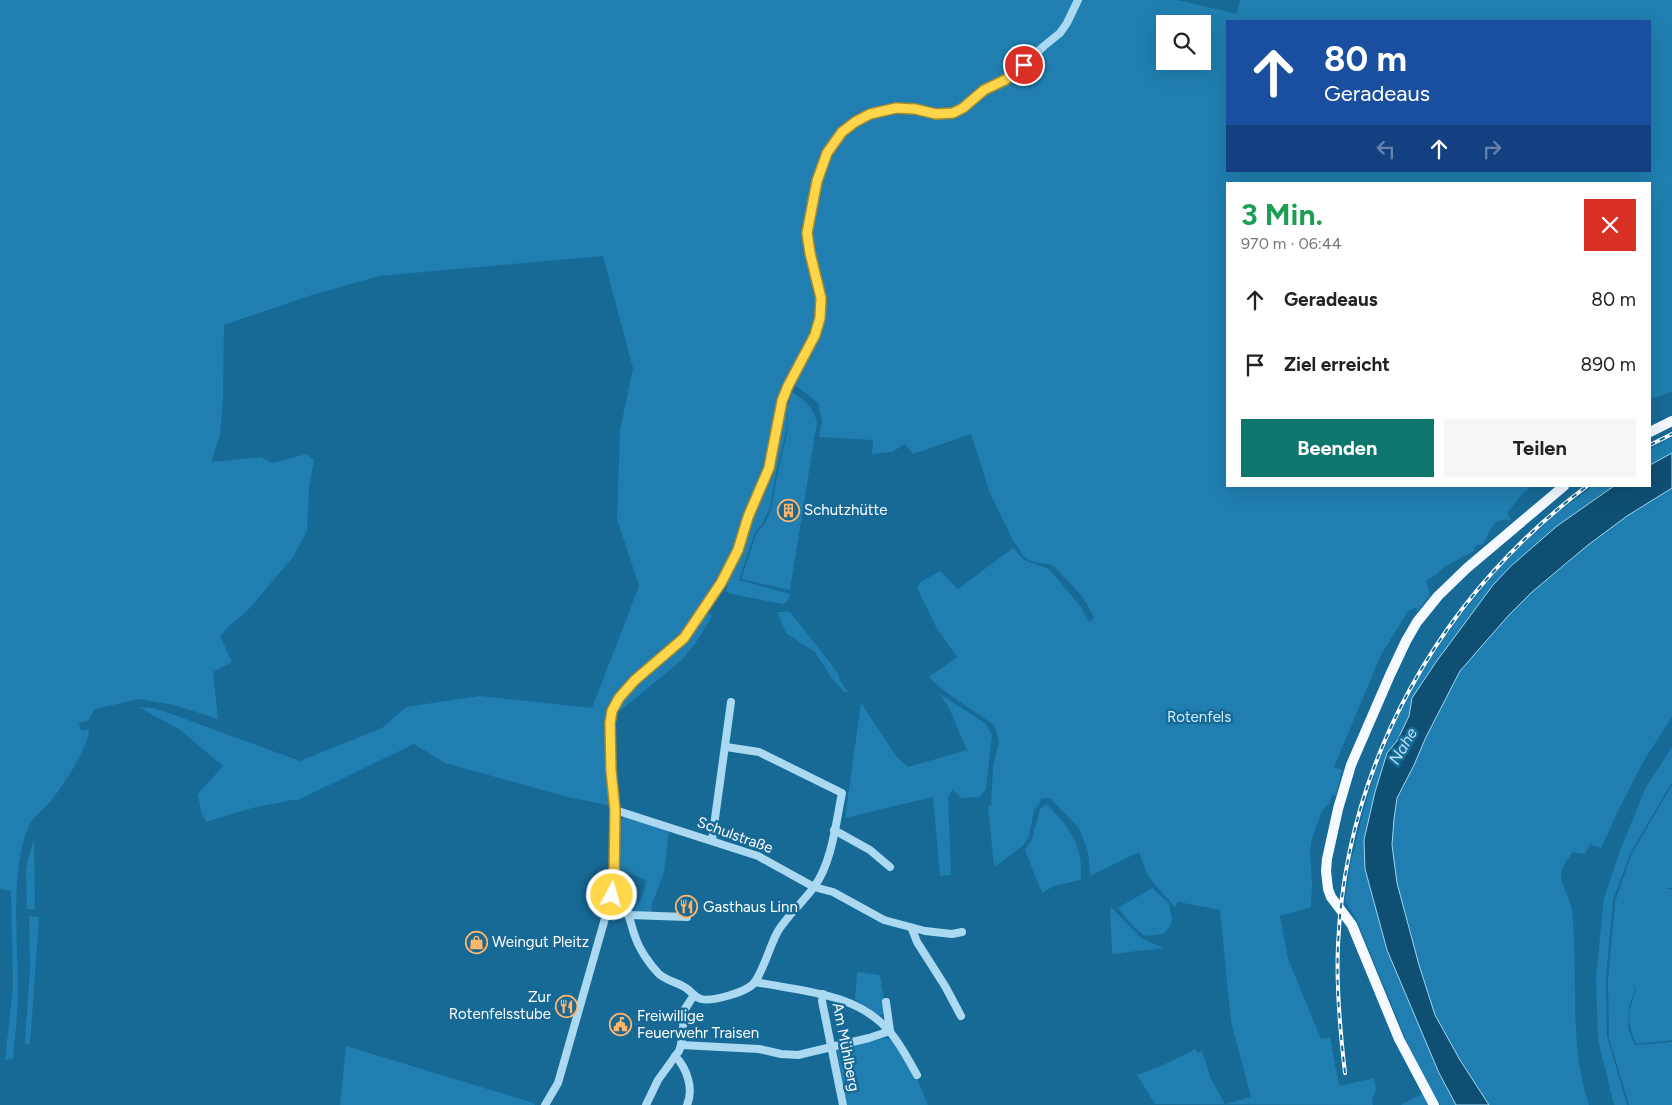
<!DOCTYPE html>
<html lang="de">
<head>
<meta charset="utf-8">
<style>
  body { margin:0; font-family:Figtree,sans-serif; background:#f6f6f6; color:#222; height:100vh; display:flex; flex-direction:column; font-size:19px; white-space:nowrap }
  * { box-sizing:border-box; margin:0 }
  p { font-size:16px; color:#767676 }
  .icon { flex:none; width:28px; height:28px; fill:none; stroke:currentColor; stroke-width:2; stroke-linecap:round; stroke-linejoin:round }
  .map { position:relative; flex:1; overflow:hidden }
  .drawer { position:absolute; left:1226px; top:182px; width:425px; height:305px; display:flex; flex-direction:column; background:#fff; border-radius:0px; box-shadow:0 5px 20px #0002 }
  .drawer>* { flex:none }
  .guide { position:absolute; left:1226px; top:20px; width:425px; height:152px; border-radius:0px; box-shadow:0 5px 20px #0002; background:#1a4fa0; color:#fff; overflow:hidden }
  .buttons { position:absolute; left:1156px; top:15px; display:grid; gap:10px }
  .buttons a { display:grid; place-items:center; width:55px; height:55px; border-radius:0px; background:#fff; box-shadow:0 5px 20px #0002; font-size:25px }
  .pin { position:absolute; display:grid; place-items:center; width:42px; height:42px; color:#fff; margin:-21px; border:2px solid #fff; border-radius:50%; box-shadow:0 1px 5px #0007 }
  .me { position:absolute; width:55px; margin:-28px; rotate:6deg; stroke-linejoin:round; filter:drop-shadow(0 0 4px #0008) }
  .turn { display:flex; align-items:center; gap:18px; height:105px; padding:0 15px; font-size:22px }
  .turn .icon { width:65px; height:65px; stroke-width:2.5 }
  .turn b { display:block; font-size:35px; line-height:42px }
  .lanes { display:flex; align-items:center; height:48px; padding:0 15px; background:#0003; justify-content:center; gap:25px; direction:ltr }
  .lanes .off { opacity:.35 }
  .round { display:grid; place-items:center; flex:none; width:52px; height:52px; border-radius:0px; background:#f6f6f6 }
  .head { display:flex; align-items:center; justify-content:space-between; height:85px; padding:0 15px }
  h1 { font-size:30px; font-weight:700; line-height:38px; color:#1e9e55 }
  .cta { display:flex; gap:10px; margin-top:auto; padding:10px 15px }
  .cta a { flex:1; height:58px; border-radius:0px; background:#0f766e; color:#fff; font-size:20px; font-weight:700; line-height:58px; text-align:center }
  .cta a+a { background:#f6f6f6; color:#222 }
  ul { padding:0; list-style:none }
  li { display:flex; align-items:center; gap:15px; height:65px; padding:0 15px }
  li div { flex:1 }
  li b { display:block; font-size:19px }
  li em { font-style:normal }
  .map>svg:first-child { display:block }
  .green { fill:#207fb0; fill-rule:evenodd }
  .water { fill:#0f4f73; stroke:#9cd7f3 }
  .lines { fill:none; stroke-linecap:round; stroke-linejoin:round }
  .minor { stroke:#aad9f1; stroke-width:8 }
  .major { stroke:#f4faff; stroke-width:10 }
  .rail-casing { stroke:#fff; stroke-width:4 }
  .rail { stroke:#176996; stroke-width:2; stroke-dasharray:5.5; stroke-linecap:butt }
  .route-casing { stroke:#a68a30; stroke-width:12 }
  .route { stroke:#ffd54a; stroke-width:9 }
  .labels { text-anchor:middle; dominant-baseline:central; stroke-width:5; stroke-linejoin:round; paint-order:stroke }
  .poi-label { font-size:15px; fill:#fff; stroke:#176996; text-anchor:start }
  .park-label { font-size:15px; fill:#d1edfc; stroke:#176996 }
  .street-label { font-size:15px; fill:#fff; stroke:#176996 }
  .water-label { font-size:16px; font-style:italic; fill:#b6e2f8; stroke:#176996 }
</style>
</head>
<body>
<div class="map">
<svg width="1672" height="1105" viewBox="0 0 1672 1105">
  <rect width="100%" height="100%" fill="#176996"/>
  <g class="green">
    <path d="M 0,0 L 1177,0 L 1237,14 L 1240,0 L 1672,0 L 1672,392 L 1650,399 L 1650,184 L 1228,184 L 1228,486 L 1532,486 L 1523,493 L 1507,513 L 1511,521 C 1494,514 1489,534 1483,544 L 1475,546 L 1474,551 L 1444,567 L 1436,575 L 1426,580 L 1430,595 L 1417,612 L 1416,607 L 1408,611 L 1381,655 L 1334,767 L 1342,770 L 1336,795 L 1332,795 L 1330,802 L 1322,811 L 1312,838 L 1310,852 L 1312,886 L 1311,907 L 1280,916 L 1288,959 L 1321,1039 L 1330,1037 L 1339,1086 L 1374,1078 L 1376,1091 L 1372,1100 L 1373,1105 L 1155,1104 L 1137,1075 L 1163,1065 L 1196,1049 L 1197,1053 L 1202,1051 L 1211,1079 L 1225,1104 L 1251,1097 L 1231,1022 L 1220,910 L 1178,902 L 1175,907 L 1154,884 L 1146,872 L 1139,852 L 1090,876 L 1088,852 L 1079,828 L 1050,798 L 1041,798 L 1040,803 L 1034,810 L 1029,836 L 1024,845 L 994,867 L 988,806 L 991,806 L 993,766 L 999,741 L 994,725 C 972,709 949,697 929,677 L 957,657 L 937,629 L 917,588 L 919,583 L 940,571 L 958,589 L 1013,548 L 1024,560 L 1049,569 L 1081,607 L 1089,622 L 1094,618 C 1087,601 1077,590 1064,577 C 1061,574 1057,568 1053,566 C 1045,562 1035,564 1027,559 C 1020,554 1019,546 1013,541 L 990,493 L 971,434 L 913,454 L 905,444 L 892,452 L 872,454 L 873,440 L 819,437 L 822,423 L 818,403 L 786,378 L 775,410 L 770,446 L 762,472 L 734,548 L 713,587 L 677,641 L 618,693 L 607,711 L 611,806 L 568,797 L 445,763 L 414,744 L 298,800 L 292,800 L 252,808 L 206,822 L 201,812 L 198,794 L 223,766 L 179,729 L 138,707 L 153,708 L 169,713 L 300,761 L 382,728 L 406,707 L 480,696 L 592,708 L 639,586 L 617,519 L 620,431 L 633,368 L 603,256 L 379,276 L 312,295 L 224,325 L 223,399 L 220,435 L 211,462 L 261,457 L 272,463 L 307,454 L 314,460 L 309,488 L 307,531 L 293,557 L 249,609 L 227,628 L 220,636 L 232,662 L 213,672 L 218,719 L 174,705 L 139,699 L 95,709 L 88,721 L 79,723 L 81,731 L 89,729 C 89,747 62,788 50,802 C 42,811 33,816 28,828 C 10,870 18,943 18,991 C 18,1013 15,1036 13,1059 L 5,1060 L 13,987 L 11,891 L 0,889 ZM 1228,21 L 1650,21 L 1650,171 L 1228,171 ZM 1165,24 L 1202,24 L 1202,61 L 1165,61 Z"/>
    <path d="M 792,392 C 805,400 813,407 817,422 L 790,590 L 741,579 L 757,532 L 765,524 L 771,509 L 776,481 L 788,428 L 787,408 L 787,428 L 775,478 L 770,508 L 762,524 L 755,532 L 739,580 L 790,594 L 787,602 L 783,604 L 731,594 L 726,591 L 729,578 L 742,549 L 757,504 L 775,460 L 780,423 L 785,405 L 788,406 Z"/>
    <path d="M 1672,437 L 1672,453 L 1650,465 L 1650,449 Z"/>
    <path d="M 1593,486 L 1614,486 L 1557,526 L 1493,585 L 1436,662 L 1412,698 L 1409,716 L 1397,741 L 1387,753 L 1375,792 L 1364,840 L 1365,869 L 1387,950 L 1439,1073 L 1456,1105 L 1440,1105 L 1409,1047 L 1358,923 L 1345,900 L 1350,866 L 1361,820 L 1375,771 L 1394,725 L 1420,675 L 1453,625 L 1504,562 L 1557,513 Z"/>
    <path d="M 1672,488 L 1672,717 L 1643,762 L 1619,809 L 1601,848 L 1590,844 L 1585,854 L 1573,852 C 1568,859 1561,867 1561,876 C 1562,889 1571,899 1572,912 C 1579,976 1568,1043 1589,1105 L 1489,1105 C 1470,1076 1448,1046 1435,1014 C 1422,983 1415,949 1406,917 C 1400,893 1391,867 1392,843 C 1392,828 1393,811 1398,798 C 1402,785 1411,773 1416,760 C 1427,733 1443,693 1461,669 C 1518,596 1592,534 1672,488 Z"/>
    <path d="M 707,612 L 712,616 L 697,641 L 683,659 L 621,710 L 618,708 C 633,682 660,668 680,647 C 690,636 696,622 707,612 Z"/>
    <path d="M 777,612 L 790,612 L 838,673 L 840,681 L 848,692 L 844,692 L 831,677 L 815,652 L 786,633 Z"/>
    <path d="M 940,694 L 985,723 L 992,735 L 986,789 L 980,797 L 962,798 L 952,790 L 948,797 L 951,875 L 940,876 L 933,797 L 845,818 L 861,703 L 897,757 L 908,767 L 967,750 L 949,708 Z"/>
    <path d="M 1672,747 L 1672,782 L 1630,854 L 1613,900 L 1606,979 L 1607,1036 L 1627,1105 L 1614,1105 L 1598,1040 L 1596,977 L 1604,898 L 1621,848 L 1646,787 Z"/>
    <path d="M 1672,785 L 1672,888 L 1664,888 L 1672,889 L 1672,1040 L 1636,1044 C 1627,1022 1627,1012 1636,991 L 1630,977 L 1635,991 L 1629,1006 L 1628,1028 L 1635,1045 L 1672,1042 L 1672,1105 L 1629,1105 L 1609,1038 L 1608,981 L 1615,902 L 1631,855 Z"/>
    <path d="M 1046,804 C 1069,826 1084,846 1081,880 L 1054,886 L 1042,893 L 1025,850 L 1032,839 L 1040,809 Z"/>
    <path d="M 625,816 L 669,830 L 664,872 L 652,904 L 651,914 L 633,912 L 644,892 L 646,880 L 620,870 L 620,820 Z"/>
    <path d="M 34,838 L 35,909 L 27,909 L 26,871 L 28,859 Z"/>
    <path d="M 1152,888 L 1169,903 L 1172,920 L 1169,928 L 1163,934 L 1147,936 L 1142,934 L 1133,926 L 1118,908 Z"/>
    <path d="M 1110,906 L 1142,939 L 1164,948 L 1112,954 Z"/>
    <path d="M 29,916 L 39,917 L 30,1044 L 25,1044 L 30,968 Z"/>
    <path d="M 857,972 L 880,975 L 886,1012 L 879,1016 L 855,1000 Z"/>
    <path d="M 885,1038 L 892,1040 L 915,1074 L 928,1105 L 846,1105 L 837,1049 Z"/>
    <path d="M 346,1046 L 534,1103 L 535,1105 L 340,1105 Z"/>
    <path d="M 1423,1093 L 1430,1105 L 1401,1105 Z"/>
  </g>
  <path class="water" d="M 1672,453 L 1672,488 L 1627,516 L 1588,545 L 1532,592 L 1508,616 L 1460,671 L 1426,737 L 1414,765 L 1397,798 L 1394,819 L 1392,845 L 1397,883 L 1419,965 L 1435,1015 L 1460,1060 L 1489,1105 L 1456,1105 L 1439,1073 L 1387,950 L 1365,869 L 1364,840 L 1375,792 L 1387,753 L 1397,741 L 1409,716 L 1412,698 L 1436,662 L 1493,585 L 1511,566 L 1557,526 L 1614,486 L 1650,486 L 1650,465 Z"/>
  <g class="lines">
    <g class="minor">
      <path d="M 615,810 L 758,856 L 814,887 L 833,892 L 884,920 L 925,931 L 952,934 L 962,932"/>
      <path d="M 834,830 L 870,850 L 890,867"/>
      <path d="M 712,840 L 731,702"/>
      <path d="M 610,901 C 633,910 628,920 636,939 C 640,950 650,965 659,974 C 667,981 677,982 686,988 C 691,991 694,997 701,999 C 712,1002 747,992 754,983 C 763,972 770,945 778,931 C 788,915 803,902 814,887 C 832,863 836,822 842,793 L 759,752 L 726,747"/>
      <path d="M 630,915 L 687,917"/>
      <path d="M 912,929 L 917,942 L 945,986 L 961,1016"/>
      <path d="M 755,982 C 801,991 858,993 890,1032 C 901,1045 909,1061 917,1075"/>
      <path d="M 823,994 L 822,1001 L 843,1105"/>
      <path d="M 886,1002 L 890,1031"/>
      <path d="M 681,1045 L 759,1049 L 781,1054 L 798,1055 L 869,1038 L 890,1031"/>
      <path d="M 675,1056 C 687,1068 694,1089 687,1105"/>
      <path d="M 545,1105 L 558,1083 L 614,887 L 615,810 L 611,769 L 610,723 L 612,711 L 619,698 L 635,680 L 684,638 L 721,583 L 738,550 L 748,517 L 769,468 L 782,401 L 815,335 L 820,319 L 821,298 L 809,253 L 807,233 L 817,181 L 823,162 L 831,147 L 842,132 L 855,122 L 870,114 L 887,109 L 905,108 L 942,115 L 953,113 L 963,107 L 984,90 L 1005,79 L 1017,71 L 1044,46 L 1060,33 L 1067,23 L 1078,0"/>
      <path d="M 646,1105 L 658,1080 L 679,1051 L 681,1045 L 685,1009 L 694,995"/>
    </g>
    <g class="major">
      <path d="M 1650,432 L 1672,421"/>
      <path d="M 1434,1105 L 1399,1039 L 1352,925 L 1331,897 L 1328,889 L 1326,871 L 1327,859 L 1338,809 L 1351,765 L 1390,675 L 1406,641 L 1417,622 L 1438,596 L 1467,568 L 1564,486"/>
    </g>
    <defs>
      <g id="rail">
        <path d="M 1650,445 L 1672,434"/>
        <path d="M 1345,1073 C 1340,1030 1336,988 1338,945 C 1346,761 1441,596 1587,486"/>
      </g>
    </defs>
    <use href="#rail" class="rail-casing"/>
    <use href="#rail" class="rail"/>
  </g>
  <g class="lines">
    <defs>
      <path id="route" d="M 612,895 L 614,883 L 615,810 L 611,770 L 610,723 L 612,711 L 619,698 L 635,680 L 684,638 L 721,583 L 738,550 L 748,517 L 769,468 L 782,401 L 788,386 L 815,335 L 820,318 L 821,298 L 810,253 L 807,233 L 817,181 L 827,153 L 842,132 L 855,122 L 870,114 L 896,108 L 915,109 L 936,114 L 953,113 L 963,108 L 984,90 L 1005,80 L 1024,65"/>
    </defs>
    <use href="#route" class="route-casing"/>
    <use href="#route" class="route"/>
  </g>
  <defs>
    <symbol id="building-ring" viewBox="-11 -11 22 22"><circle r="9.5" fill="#176996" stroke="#ffb56a" stroke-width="1.5"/><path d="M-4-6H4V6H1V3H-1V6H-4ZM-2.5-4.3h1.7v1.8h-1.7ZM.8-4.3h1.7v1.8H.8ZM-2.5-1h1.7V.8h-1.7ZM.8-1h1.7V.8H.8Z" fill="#ffb56a"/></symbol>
    <symbol id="restaurant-ring" viewBox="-11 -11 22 22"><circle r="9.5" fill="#176996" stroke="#ffb56a" stroke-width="1.5"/><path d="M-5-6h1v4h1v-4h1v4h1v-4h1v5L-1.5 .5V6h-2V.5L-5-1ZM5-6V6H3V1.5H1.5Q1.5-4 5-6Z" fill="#ffb56a"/></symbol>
    <symbol id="shop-ring" viewBox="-11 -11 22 22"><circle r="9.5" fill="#176996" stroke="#ffb56a" stroke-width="1.5"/><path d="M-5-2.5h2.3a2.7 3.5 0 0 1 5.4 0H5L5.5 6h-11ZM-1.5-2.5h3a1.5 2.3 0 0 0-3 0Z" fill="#ffb56a"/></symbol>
    <symbol id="civic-ring" viewBox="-11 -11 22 22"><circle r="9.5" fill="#176996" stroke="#ffb56a" stroke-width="1.5"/><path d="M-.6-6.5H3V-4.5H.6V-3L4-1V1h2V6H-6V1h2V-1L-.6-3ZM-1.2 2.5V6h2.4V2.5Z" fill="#ffb56a"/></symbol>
  </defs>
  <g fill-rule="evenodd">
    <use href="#building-ring" x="776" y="498" width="25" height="25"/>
    <use href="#restaurant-ring" x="674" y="894" width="25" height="25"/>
    <use href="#shop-ring" x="464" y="930" width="25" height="25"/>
    <use href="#restaurant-ring" x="554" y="994" width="25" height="25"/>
    <use href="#civic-ring" x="608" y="1012" width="25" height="25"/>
  </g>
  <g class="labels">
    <g class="poi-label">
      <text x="804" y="510">Schutzhütte</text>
      <text x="703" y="907">Gasthaus Linn</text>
      <text x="492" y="942">Weingut Pleitz</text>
      <text x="551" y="997" text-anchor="end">Zur<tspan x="551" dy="17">Rotenfelsstube</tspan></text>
      <text x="637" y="1016">Freiwillige<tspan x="637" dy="17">Feuerwehr Traisen</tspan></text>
    </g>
    <g class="park-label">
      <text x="1199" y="717">Rotenfels</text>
    </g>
    <g class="street-label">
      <text transform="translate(735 835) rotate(20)">Schulstraße</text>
      <text transform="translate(846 1047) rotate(79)">Am Mühlberg</text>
    </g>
    <g class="water-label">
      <text transform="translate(1403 746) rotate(-59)">Nahe</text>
    </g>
  </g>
</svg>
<div class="buttons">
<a><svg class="icon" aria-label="search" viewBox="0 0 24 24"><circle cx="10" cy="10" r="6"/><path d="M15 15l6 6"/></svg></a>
</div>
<div class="pin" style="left:1024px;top:65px;background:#d93025"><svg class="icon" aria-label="arrive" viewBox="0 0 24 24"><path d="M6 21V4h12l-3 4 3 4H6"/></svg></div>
<svg class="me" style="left:612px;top:895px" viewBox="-20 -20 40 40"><circle r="17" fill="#ffd54a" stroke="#fff" stroke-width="3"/><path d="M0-11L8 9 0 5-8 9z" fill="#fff"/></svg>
<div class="guide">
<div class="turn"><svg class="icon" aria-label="ahead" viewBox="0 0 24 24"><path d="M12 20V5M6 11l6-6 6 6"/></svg><div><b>80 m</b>Geradeaus</div></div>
<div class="lanes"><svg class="icon off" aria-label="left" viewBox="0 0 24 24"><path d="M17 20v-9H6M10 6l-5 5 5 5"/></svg><svg class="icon" aria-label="ahead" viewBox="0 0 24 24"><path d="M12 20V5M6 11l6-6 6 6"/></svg><svg class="icon off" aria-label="right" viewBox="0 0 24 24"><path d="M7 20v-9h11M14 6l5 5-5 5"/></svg></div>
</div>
<section class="drawer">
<div class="head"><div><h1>3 Min.</h1><p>970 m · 06:44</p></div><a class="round" style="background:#d93025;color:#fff"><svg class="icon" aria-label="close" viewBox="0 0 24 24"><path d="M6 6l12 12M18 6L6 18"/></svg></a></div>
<ul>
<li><svg class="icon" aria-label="ahead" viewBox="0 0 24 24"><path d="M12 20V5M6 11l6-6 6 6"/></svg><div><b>Geradeaus</b></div><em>80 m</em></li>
<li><svg class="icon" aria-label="arrive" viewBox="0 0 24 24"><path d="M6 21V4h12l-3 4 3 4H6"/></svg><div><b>Ziel erreicht</b></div><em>890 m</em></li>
</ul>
<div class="cta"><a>Beenden</a><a>Teilen</a></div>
</section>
</div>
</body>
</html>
